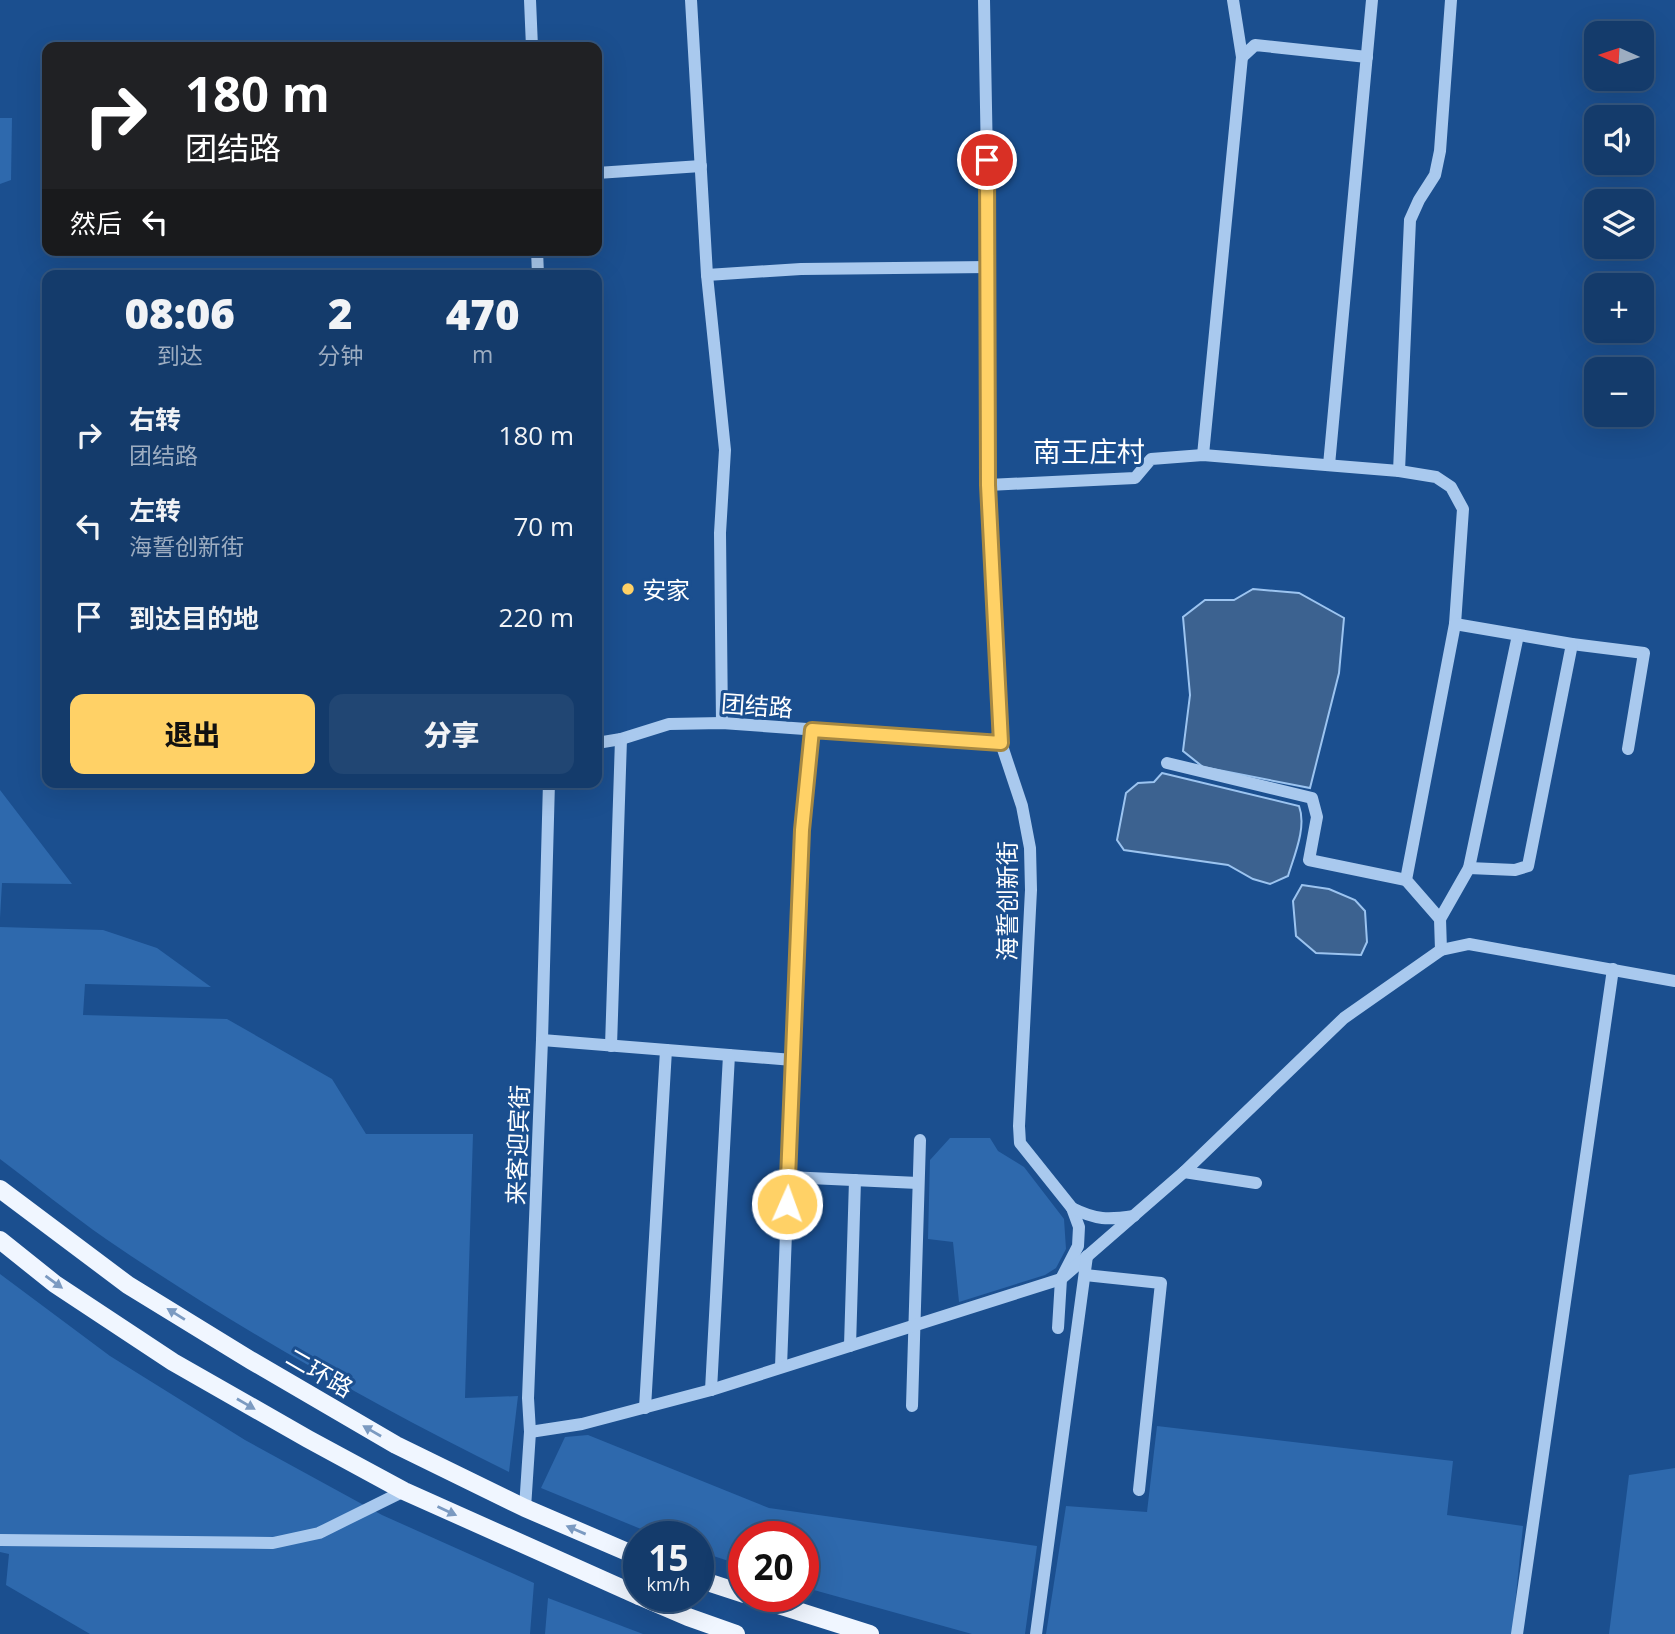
<!DOCTYPE html>
<html lang="zh">
<head>
<meta charset="utf-8">
<style>
  body { margin:0; font-family:"Open Sans","Noto Sans SC",sans-serif; background:#214673; color:#f1f3f6; height:100vh; display:flex; flex-direction:column; font-size:26px; white-space:nowrap }
  * { box-sizing:border-box; margin:0 }
  p { font-size:23px; color:#9dadc1 }
  .icon { flex:none; width:38px; height:38px; fill:none; stroke:currentColor; stroke-width:2; stroke-linecap:round; stroke-linejoin:round }
  .map { position:relative; flex:1; overflow:hidden }
  .drawer { position:absolute; left:42px; top:270px; width:560px; height:518px; display:flex; flex-direction:column; background:#143b6b; border-radius:14px; box-shadow:0 7px 28px #0002,0 0 0 2px #33557e }
  .drawer>* { flex:none }
  .guide { position:absolute; left:42px; top:42px; width:560px; height:214px; border-radius:14px; box-shadow:0 7px 28px #0002,0 0 0 2px #33557e; background:#202124; color:#fff; overflow:hidden }
  .needle { width:46px; rotate:273deg }
  .buttons { position:absolute; left:1584px; top:21px; display:grid; gap:14px }
  .buttons a { display:grid; place-items:center; width:70px; height:70px; border-radius:14px; background:#143b6b; box-shadow:0 7px 28px #0002,0 0 0 2px #33557e; font-size:35px }
  .speed { position:absolute; left:623px; top:1521px; display:flex; gap:14px; font-size:35px; font-weight:700; text-align:center }
  .speed>* { display:grid; place-content:center; width:91px; height:91px; border-radius:50%; background:#143b6b; box-shadow:0 7px 28px #0002,0 0 0 2px #33557e; line-height:1 }
  .speed small { font-size:18px; font-weight:400 }
  .speed .limit { border:10px solid #d22; background:#fff; color:#111 }
  .pin { position:absolute; display:grid; place-items:center; width:60px; height:60px; color:#fff; margin:-30px; border:4px solid #fff; border-radius:50%; box-shadow:0 2px 7px #0007 }
  .me { position:absolute; width:77px; margin:-38px; rotate:2deg; stroke-linejoin:round; filter:drop-shadow(0 0 5px #0008) }
  .turn { display:flex; align-items:center; gap:24px; height:147px; padding:0 28px; font-size:32px }
  .turn .icon { width:91px; height:91px; stroke-width:2.5 }
  .turn b { display:block; font-size:49px; line-height:60px }
  .then { display:flex; align-items:center; height:66px; padding:0 28px; background:#0003; gap:14px; font-size:26px }
  .eta { display:flex; justify-content:space-evenly; align-items:center; height:119px; text-align:center }
  .eta b { font-size:42px; font-weight:800; line-height:49px }
  .button { display:flex; gap:14px; margin-top:auto; padding:14px 28px }
  .button a { flex:1; height:80px; border-radius:14px; background:#ffd166; color:#111; font-size:28px; font-weight:800; line-height:80px; text-align:center }
  .button a+a { background:#214673; color:#f1f3f6 }
  ul { padding:0; list-style:none }
  li { display:flex; align-items:center; gap:21px; height:91px; padding:0 28px }
  li div { flex:1 }
  li b { display:block; font-size:26px }
  li em { font-style:normal }
  .map>svg:first-child { display:block }
  .green { fill:#2e69ad }
  .water { fill:#3c6290; stroke:#9cc4f0; stroke-width:2 }
  .lines { fill:none; stroke-linecap:round; stroke-linejoin:round }
  .minor { stroke:#a9c9ee; stroke-width:12 }
  .major { stroke:#f0f6ff; stroke-width:18 }
  .oneway { fill:#7b9ac1 }
  .route-casing { stroke:#a68842; stroke-width:18 }
  .route { stroke:#ffd166; stroke-width:12 }
  .poi-dot { fill:#ffd166; stroke:#1b4f8f; stroke-width:2.5 }
  .labels { text-anchor:middle; dominant-baseline:central; stroke-width:6; stroke-linejoin:round; paint-order:stroke }
  .poi-label { font-size:24px; fill:#fff; stroke:#1b4f8f; text-anchor:start }
  .street-label { font-size:24px; fill:#fff; stroke:#1b4f8f }
  .quarter-label { font-size:28px; fill:#fff; stroke:#1b4f8f }
</style>
</head>
<body>
<div class="map">
<svg width="1675" height="1634" viewBox="0 0 1675 1634">
  <rect width="100%" height="100%" fill="#1b4f8f"/>
  <g class="green">
    <path d="M 0,118 L 12,118 L 11,180 L 0,184 Z"/>
    <path d="M 0,790 L 72,884 L 2,883 L 0,918 Z"/>
    <path d="M 0,927 L 103,930 L 157,948 L 211,987 L 85,984 L 83,1015 L 227,1019 L 332,1079 L 366,1134 L 473,1134 L 465,1398 L 518,1396 L 509,1472 C 370,1403 235,1327 106,1239 C 70,1214 35,1185 0,1159 Z"/>
    <path d="M 950,1138 L 990,1138 L 998,1151 L 1024,1167 L 1064,1219 L 1066,1249 L 1056,1268 L 1045,1275 L 959,1302 L 953,1242 L 928,1239 L 930,1160 Z"/>
    <path d="M 0,1274 L 110,1356 L 245,1440 L 382,1515 L 534,1583 L 530,1634 L 90,1634 L 6,1585 L 9,1554 L 0,1552 Z"/>
    <path d="M 1157,1426 L 1453,1461 L 1447,1515 L 1523,1526 L 1512,1634 L 1046,1634 L 1066,1506 L 1147,1512 Z"/>
    <path d="M 588,1435 L 769,1508 L 1037,1546 L 1025,1634 L 972,1634 L 803,1587 L 803,1536 L 744,1536 L 744,1566 L 698,1551 L 698,1536 L 658,1536 L 541,1488 L 565,1437 Z"/>
    <path d="M 1675,1468 L 1675,1634 L 1609,1634 L 1629,1475 Z"/>
    <path d="M 548,1598 L 643,1634 L 545,1634 Z"/>
  </g>
  <g class="water">
    <path d="M 1253,589 L 1299,593 L 1344,618 L 1339,673 L 1310,788 L 1203,767 L 1183,751 L 1190,695 L 1183,617 L 1205,600 L 1234,600 Z"/>
    <path d="M 1162,773 L 1299,806 C 1307,827 1294,856 1288,876 L 1270,884 L 1253,879 L 1228,865 L 1124,850 L 1117,840 L 1126,793 L 1138,783 L 1154,782 Z"/>
    <path d="M 1302,885 L 1329,889 L 1355,900 L 1365,911 L 1367,942 L 1361,955 L 1316,953 L 1296,936 L 1293,901 Z"/>
  </g>
  <g class="lines">
    <g class="minor">
      <path d="M 530,0 L 532,47"/>
      <path d="M 691,0 L 707,275 L 725,450 L 720,533 L 722,723"/>
      <path d="M 984,0 L 989,267 L 988,485 L 1001,743 L 1022,806 L 1030,848 L 1031,890 L 1019,1126 L 1020,1143 L 1072,1208 L 1079,1227 L 1078,1246 L 1061,1279 L 1058,1328"/>
      <path d="M 1242,57 L 1255,45 L 1367,57"/>
      <path d="M 597,173 L 701,166"/>
      <path d="M 537,250 L 538,275"/>
      <path d="M 707,275 L 801,269 L 989,267"/>
      <path d="M 1203,455 L 1242,57 L 1233,0"/>
      <path d="M 1329,465 L 1372,0"/>
      <path d="M 1399,471 L 1410,220 L 1419,200 L 1435,175 L 1440,151 L 1451,0"/>
      <path d="M 988,485 L 1135,478 L 1151,459 L 1203,455 L 1399,471 L 1436,477 L 1451,487 L 1463,509 L 1455,624 L 1406,880 L 1440,919 L 1441,950"/>
      <path d="M 1455,624 L 1572,644 L 1644,653 L 1628,749"/>
      <path d="M 597,743 L 621,739 L 669,724 L 722,723 L 1001,743"/>
      <path d="M 1167,763 L 1312,798 L 1317,817 L 1309,860 L 1406,880"/>
      <path d="M 1469,868 L 1515,870 L 1528,866 L 1572,644"/>
      <path d="M 1440,919 L 1469,868 L 1518,635"/>
      <path d="M 542,1040 L 793,1060"/>
      <path d="M 611,1046 L 621,739"/>
      <path d="M 1184,1172 L 1256,1183"/>
      <path d="M 788,1177 L 918,1183"/>
      <path d="M 1072,1208 C 1096,1220 1108,1220 1134,1216"/>
      <path d="M 1085,1275 L 1161,1283 L 1139,1490"/>
      <path d="M 850,1346 L 855,1180"/>
      <path d="M 781,1367 L 801,830 L 812,730"/>
      <path d="M 711,1390 L 729,1055"/>
      <path d="M 912,1406 L 920,1140"/>
      <path d="M 645,1408 L 666,1050"/>
      <path d="M 530,1432 L 582,1424 L 711,1390 L 1061,1279 L 1184,1172 L 1344,1018 L 1441,950 L 1469,944 L 1675,981"/>
      <path d="M 525,1508 L 530,1432 L 528,1398 L 542,1040 L 549,782"/>
      <path d="M 0,1540 L 273,1543 L 319,1533 L 404,1491"/>
      <path d="M 1036,1634 L 1087,1256"/>
      <path d="M 1517,1634 L 1613,969"/>
    </g>
    <g class="major">
      <path d="M 0,1189 L 128,1285 L 252,1361 L 396,1445 L 525,1508 L 639,1557"/>
      <path d="M 0,1240 L 55,1284 L 173,1362 L 308,1439 L 404,1491 L 639,1596"/>
      <path d="M 698,1579 L 744,1594"/>
      <path d="M 639,1596 L 688,1617 L 736,1634"/>
      <path d="M 750,1596 L 870,1634"/>
    </g>
  </g>
  <defs><path id="oneway-solid" d="M-6-.8H1V-3.2L6.5 0L1 3.2V.8H-6Z" transform="scale(1.75)"/></defs>
  <g class="oneway">
    <use href="#oneway-solid" transform="translate(54 1282) rotate(36)"/>
    <use href="#oneway-solid" transform="translate(176 1314) rotate(-148)"/>
    <use href="#oneway-solid" transform="translate(246 1404) rotate(30)"/>
    <use href="#oneway-solid" transform="translate(372 1431) rotate(-150)"/>
    <use href="#oneway-solid" transform="translate(447 1511) rotate(25)"/>
    <use href="#oneway-solid" transform="translate(576 1530) rotate(-157)"/>
  </g>
  <g class="lines">
    <defs>
      <path id="route" d="M 787,1204 L 802,830 L 812,730 L 1001,743 L 988,485 L 987,160"/>
    </defs>
    <use href="#route" class="route-casing"/>
    <use href="#route" class="route"/>
  </g>
  <circle class="poi-dot" cx="628" cy="589" r="7"/>
  <g class="labels">
    <g class="poi-label">
      <text x="642" y="589">安家</text>
    </g>
    <g class="street-label">
      <text transform="translate(757 705) rotate(4)">团结路</text>
      <text transform="translate(1006 901) rotate(-90)">海誓创新街</text>
      <text transform="translate(517 1145) rotate(-88)">来客迎宾街</text>
      <text transform="translate(320 1372) rotate(30)">二环路</text>
    </g>
    <g class="quarter-label">
      <text x="1089" y="451">南王庄村</text>
    </g>
  </g>
</svg>
<div class="buttons">
<a><svg class="needle" viewBox="-14 -14 28 28"><path d="M0-13l5 13h-10z" fill="#e53935"/><path d="M0 13l5-13h-10z" fill="#9dadc1"/></svg></a>
<a><svg class="icon" aria-label="sound" viewBox="0 0 24 24"><path d="M4 9h4l5-4v14l-5-4H4zM17 9q2 3 0 6"/></svg></a>
<a><svg class="icon" aria-label="layers" viewBox="0 0 24 24"><path d="M12 4l9 5-9 5-9-5zM3 14l9 5 9-5"/></svg></a>
<a>+</a>
<a>−</a>
</div>
<div class="speed"><div>15<small>km/h</small></div><div class="limit">20</div></div>
<div class="pin" style="left:987px;top:160px;background:#d93025"><svg class="icon" aria-label="arrive" viewBox="0 0 24 24"><path d="M6 21V4h12l-3 4 3 4H6"/></svg></div>
<svg class="me" style="left:787px;top:1204px" viewBox="-20 -20 40 40"><circle r="17" fill="#ffd166" stroke="#fff" stroke-width="3"/><path d="M0-11L8 9 0 5-8 9z" fill="#fff"/></svg>
<div class="guide">
<div class="turn"><svg class="icon" aria-label="right" viewBox="0 0 24 24"><path d="M7 20v-9h11M14 6l5 5-5 5"/></svg><div><b>180 m</b>团结路</div></div>
<div class="then">然后<svg class="icon" aria-label="left" viewBox="0 0 24 24"><path d="M17 20v-9H6M10 6l-5 5 5 5"/></svg></div>
</div>
<section class="drawer">
<div class="eta">
<div><b>08:06</b><p>到达</p></div>
<div><b>2</b><p>分钟</p></div>
<div><b>470</b><p>m</p></div>
</div>
<ul>
<li><svg class="icon" aria-label="right" viewBox="0 0 24 24"><path d="M7 20v-9h11M14 6l5 5-5 5"/></svg><div><b>右转</b><p>团结路</p></div><em>180 m</em></li>
<li><svg class="icon" aria-label="left" viewBox="0 0 24 24"><path d="M17 20v-9H6M10 6l-5 5 5 5"/></svg><div><b>左转</b><p>海誓创新街</p></div><em>70 m</em></li>
<li><svg class="icon" aria-label="arrive" viewBox="0 0 24 24"><path d="M6 21V4h12l-3 4 3 4H6"/></svg><div><b>到达目的地</b></div><em>220 m</em></li>
</ul>
<div class="button"><a>退出</a><a>分享</a></div>
</section>
</div>
</body>
</html>
